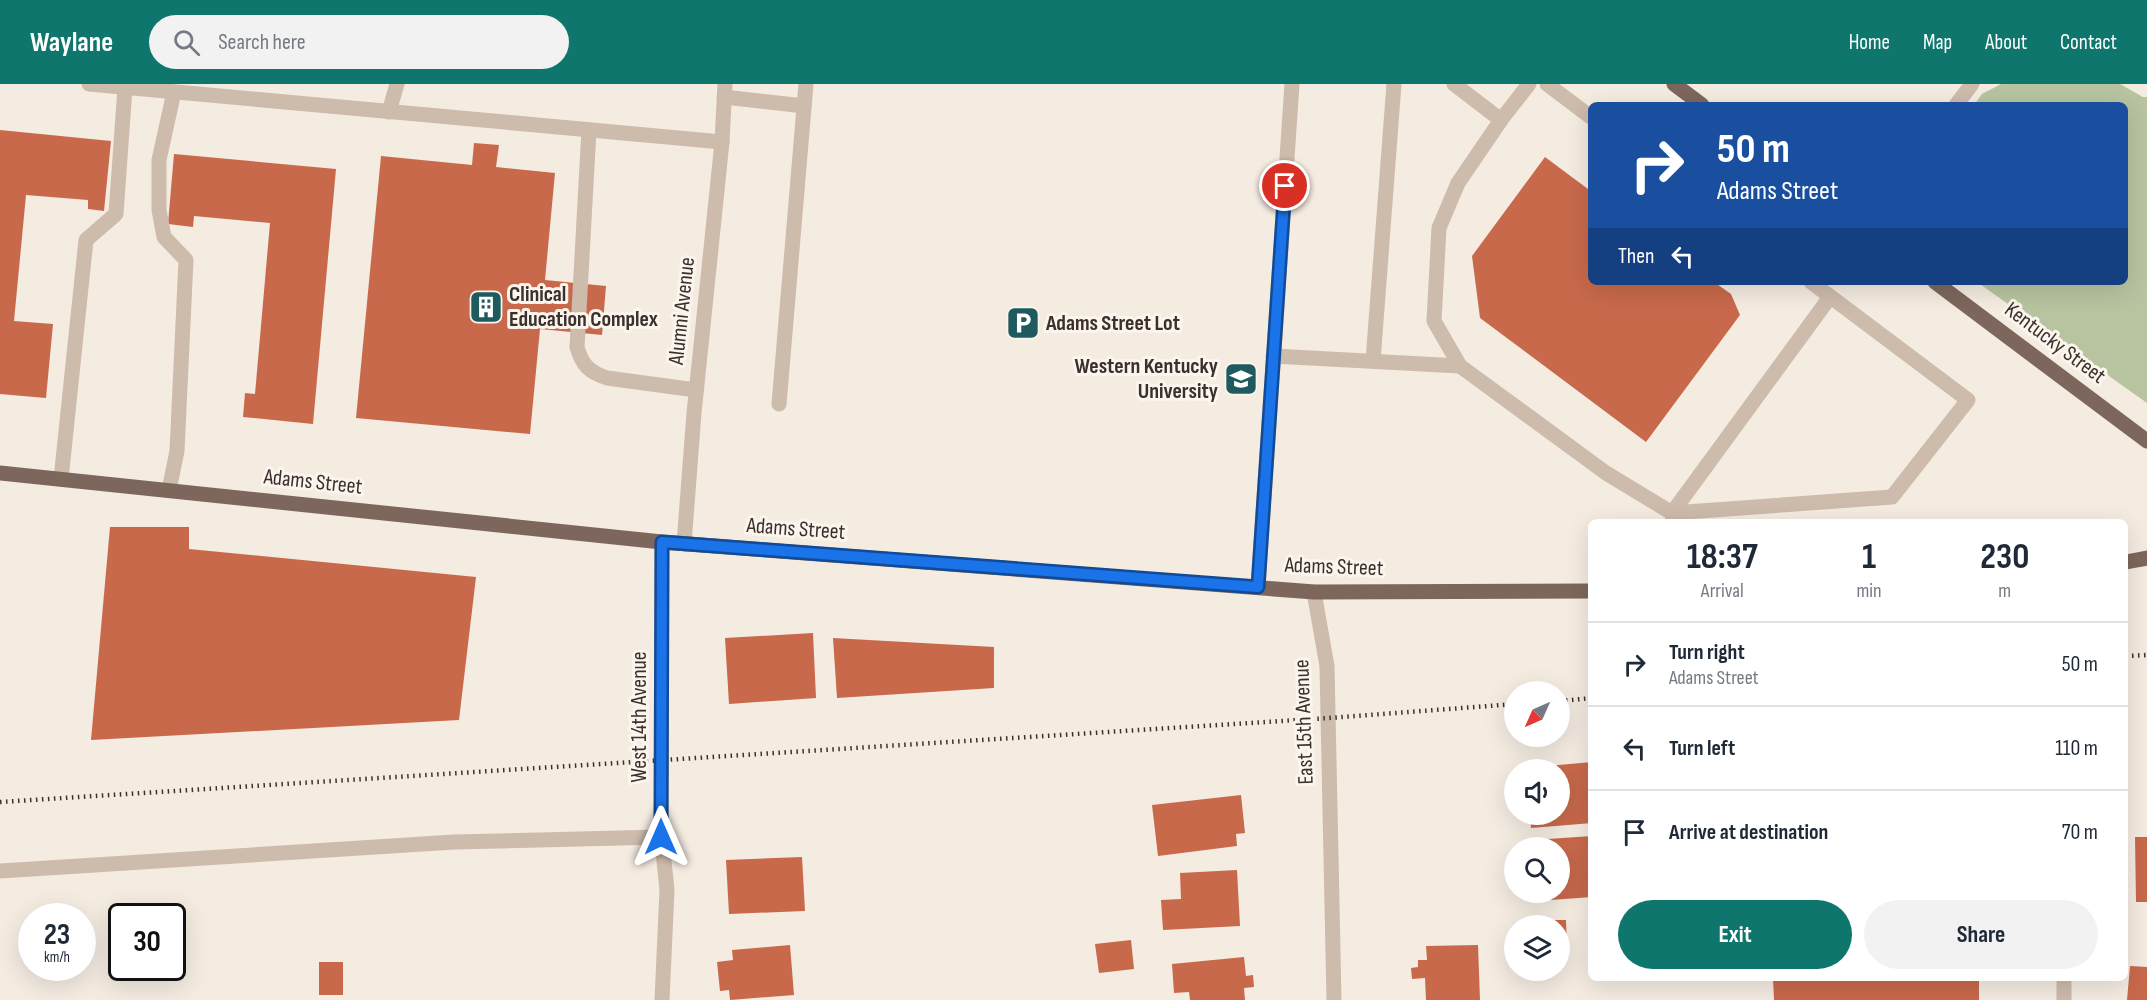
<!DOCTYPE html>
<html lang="en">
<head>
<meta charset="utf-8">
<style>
  body { margin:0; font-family:"Sofia Sans Condensed",sans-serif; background:#f2f2f3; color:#1f2937; height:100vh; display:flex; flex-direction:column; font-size:22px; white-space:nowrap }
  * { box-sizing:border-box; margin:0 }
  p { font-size:20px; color:#747a83 }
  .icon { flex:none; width:33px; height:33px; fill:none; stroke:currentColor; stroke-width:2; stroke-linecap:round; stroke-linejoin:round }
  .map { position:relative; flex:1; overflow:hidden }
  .drawer { position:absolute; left:1588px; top:435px; width:540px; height:462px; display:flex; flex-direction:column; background:#fff; border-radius:9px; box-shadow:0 6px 24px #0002 }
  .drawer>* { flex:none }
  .banner { position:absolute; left:1588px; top:18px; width:540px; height:183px; border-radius:9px; box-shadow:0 6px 24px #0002; background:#1a4fa0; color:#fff; overflow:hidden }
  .needle { width:39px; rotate:225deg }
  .controls { position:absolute; left:1504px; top:597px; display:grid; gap:12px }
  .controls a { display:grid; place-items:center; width:66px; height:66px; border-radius:50%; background:#fff; box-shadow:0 6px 24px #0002; font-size:30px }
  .speed { position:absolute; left:18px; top:819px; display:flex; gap:12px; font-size:30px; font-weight:700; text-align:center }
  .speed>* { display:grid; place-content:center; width:78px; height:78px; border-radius:50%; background:#fff; box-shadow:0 6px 24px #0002; line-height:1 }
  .speed small { font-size:15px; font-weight:400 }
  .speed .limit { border:3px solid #111; border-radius:9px; background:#fff; color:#111 }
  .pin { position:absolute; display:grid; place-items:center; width:51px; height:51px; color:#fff; margin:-26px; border:3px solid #fff; border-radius:50%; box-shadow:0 2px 6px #0007 }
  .me { position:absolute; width:66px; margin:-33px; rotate:0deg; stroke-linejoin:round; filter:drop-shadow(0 0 4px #0008) }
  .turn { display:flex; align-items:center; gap:21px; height:126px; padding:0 30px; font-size:27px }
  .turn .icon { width:78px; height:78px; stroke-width:2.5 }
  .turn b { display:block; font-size:42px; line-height:51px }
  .then { display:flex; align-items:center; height:57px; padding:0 30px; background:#0003; gap:12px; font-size:22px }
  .eta { display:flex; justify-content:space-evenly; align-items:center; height:102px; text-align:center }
  .eta b { font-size:36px; font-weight:700; line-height:42px }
  .action { display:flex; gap:12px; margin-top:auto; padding:12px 30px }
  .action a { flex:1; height:69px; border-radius:36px; background:#0f766e; color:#fff; font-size:24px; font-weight:700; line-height:69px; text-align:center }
  .action a+a { background:#f2f2f3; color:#1f2937 }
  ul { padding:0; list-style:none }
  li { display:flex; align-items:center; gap:18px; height:84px; padding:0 30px; border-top:2px solid #e0e1e3 }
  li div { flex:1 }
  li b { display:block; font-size:22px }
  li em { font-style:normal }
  header { display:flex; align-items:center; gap:36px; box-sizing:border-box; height:84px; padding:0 30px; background:#0f766e; color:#fff }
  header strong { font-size:28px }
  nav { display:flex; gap:33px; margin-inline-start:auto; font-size:21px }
  .search { width:420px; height:54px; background:#f2f2f3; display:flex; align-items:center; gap:15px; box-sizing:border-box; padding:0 21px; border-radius:33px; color:#747a83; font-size:22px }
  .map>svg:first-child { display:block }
  .green { fill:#b8c4a0 }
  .building { fill:#c8694b }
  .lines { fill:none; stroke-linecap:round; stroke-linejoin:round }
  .service { stroke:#cdbbac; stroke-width:15 }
  .minor { stroke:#cdbbac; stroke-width:15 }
  .primary { stroke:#7d675c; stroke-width:15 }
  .rail { stroke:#3b302b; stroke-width:4.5; stroke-dasharray:1.5 4.5; stroke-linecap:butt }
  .route-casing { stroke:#114b97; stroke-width:15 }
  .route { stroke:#1a73e8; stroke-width:10 }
  .labels { text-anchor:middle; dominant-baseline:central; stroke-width:6; stroke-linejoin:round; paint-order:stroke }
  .poi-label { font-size:22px; font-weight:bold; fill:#3b302b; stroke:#fbf5ee; text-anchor:start }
  .street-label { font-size:22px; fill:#3b302b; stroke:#fbf5ee }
</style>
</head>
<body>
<header>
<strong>Waylane</strong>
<div class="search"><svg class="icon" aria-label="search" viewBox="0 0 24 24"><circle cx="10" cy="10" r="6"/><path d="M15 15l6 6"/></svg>Search here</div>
<nav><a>Home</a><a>Map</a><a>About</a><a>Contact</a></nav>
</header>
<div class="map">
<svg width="2147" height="916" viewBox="0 0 2147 916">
  <rect width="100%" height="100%" fill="#f4ebe1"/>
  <path class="green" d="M 2001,0 L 2120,0 L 2143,13 L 2147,13 L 2147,319 L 1977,198 L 2126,198 L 2126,21 L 1974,21 L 1982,10 Z"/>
  <g class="building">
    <path d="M 0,46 L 111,57 L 104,127 L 88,125 L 88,116 L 26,111 L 14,237 L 53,240 L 46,314 L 0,310 Z"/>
    <path d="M 474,59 L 499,61 L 496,83 L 555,89 L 545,196 L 606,202 L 602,251 L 540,245 L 530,350 L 356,334 L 381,72 L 472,81 Z"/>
    <path d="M 174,70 L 336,85 L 313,340 L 243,333 L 245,309 L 255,310 L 270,139 L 194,132 L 193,143 L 168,140 Z"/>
    <path d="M 1545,73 L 1592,108 L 1592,198 L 1714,198 L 1731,210 L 1740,231 L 1646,358 L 1480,234 L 1472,172 Z"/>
    <path d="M 110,443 L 189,443 L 189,465 L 476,493 L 459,636 L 91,656 Z"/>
    <path d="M 813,549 L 816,614 L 729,620 L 725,554 Z"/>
    <path d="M 833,554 L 994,563 L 994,604 L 837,614 Z"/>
    <path d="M 1592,678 L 1592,739 L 1531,744 L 1530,730 L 1560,730 L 1560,686 L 1525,686 L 1525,684 Z"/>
    <path d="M 1241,711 L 1245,749 L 1236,750 L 1237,762 L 1158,772 L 1152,721 Z"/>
    <path d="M 1592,752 L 1592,813 L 1537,817 L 1537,808 L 1560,808 L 1560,764 L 1533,764 L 1533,756 Z"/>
    <path d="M 2135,753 L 2147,753 L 2147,818 L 2136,818 Z"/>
    <path d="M 802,773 L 805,827 L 729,830 L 726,776 Z"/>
    <path d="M 1237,786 L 1240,842 L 1163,846 L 1161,816 L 1181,815 L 1180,789 Z"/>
    <path d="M 1526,836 L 1566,836 L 1567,868 L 1560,868 L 1560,842 L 1526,842 Z"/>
    <path d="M 1131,856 L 1134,885 L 1099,889 L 1095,860 Z"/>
    <path d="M 790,861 L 794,911 L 730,916 L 729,906 L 720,907 L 717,878 L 733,876 L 732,866 Z"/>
    <path d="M 1478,861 L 1480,916 L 1426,916 L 1425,894 L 1412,895 L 1411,884 L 1418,883 L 1418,876 L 1427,876 L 1426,862 Z"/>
    <path d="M 1244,873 L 1246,892 L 1253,891 L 1254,903 L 1244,904 L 1245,916 L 1190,916 L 1189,908 L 1174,909 L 1172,880 Z"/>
    <rect x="319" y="878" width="24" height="33"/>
    <path d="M 2130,882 L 2147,883 L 2147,916 L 2127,916 Z"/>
    <path d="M 1773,894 L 1979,894 L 1979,916 L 1774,916 Z"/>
  </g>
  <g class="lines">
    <g class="service">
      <path d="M 89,0 L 722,58"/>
      <path d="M 1454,0 L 1501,36 L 1458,99 L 1439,144 L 1434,237 L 1460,282 L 1606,389 L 1672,429 L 1673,438"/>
      <path d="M 1547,0 L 1592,34"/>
      <path d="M 724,13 L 804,22"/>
      <path d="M 1956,21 L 1972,0"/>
      <path d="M 389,28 L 397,0"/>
      <path d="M 1501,36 L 1529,0"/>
      <path d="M 589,46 L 577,263 C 582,281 589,288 607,294 L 696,306"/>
      <path d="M 1273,272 L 1460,282"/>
      <path d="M 1373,277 L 1394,0"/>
      <path d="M 779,320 L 806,0"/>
      <path d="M 61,395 L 86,156 L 116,130 L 125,4"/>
      <path d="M 169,406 L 177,367 L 186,176 L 164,153 L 159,126 L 159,76 L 174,8"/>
      <path d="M 1672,429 L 1892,413 L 1968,316 L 1811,198"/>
      <path d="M 1672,429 L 1830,213"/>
      <path d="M 1258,503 L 1292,0"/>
      <path d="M 0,787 L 454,758 L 661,753"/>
    </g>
    <g class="minor">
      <path d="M 662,458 L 661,748 L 667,806 L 662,916"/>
      <path d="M 684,460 L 694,329 L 722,58 L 725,0"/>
      <path d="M 1314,508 L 1327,582 L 1334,916"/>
      <path d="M 2064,894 L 2064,916"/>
    </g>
    <g class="primary">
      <path d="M 1674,0 L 1702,21"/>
      <path d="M 1935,198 L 2147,357"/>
      <path d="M 0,389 L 662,458 L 1314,508 L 1592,507"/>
      <path d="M 2126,478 L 2147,474"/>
    </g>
    <g class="rail">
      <path d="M 2126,572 L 2147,571"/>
      <path d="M 1560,617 L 1592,614"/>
      <path d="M 0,718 L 1329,634 L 1515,620"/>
    </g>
  </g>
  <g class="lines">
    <defs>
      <path id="route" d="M 661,753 L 662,458 L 1258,503 L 1285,102"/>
    </defs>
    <use href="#route" class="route-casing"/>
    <use href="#route" class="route"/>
  </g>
  <defs>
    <symbol id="building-square" viewBox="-11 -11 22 22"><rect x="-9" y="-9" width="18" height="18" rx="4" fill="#1f5a5e" stroke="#fbf5ee"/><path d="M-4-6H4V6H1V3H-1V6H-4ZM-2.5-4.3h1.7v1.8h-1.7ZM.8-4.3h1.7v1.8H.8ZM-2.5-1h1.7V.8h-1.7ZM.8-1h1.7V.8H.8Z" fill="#fff"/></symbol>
    <symbol id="parking-square" viewBox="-11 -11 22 22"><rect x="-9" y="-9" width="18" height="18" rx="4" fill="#1f5a5e" stroke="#fbf5ee"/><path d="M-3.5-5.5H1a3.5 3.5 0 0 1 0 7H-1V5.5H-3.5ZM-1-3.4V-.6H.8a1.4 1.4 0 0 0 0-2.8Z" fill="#fff"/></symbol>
    <symbol id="university-square" viewBox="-11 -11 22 22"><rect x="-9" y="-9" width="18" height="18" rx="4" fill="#1f5a5e" stroke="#fbf5ee"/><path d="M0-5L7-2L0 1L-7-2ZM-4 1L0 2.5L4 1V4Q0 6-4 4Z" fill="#fff"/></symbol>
  </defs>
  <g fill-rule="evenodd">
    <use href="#building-square" x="467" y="204" width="38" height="38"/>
    <use href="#parking-square" x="1004" y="220" width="38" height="38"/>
    <use href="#university-square" x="1222" y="276" width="38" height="38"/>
  </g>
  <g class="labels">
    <g class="poi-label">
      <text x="509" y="210">Clinical<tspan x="509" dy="25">Education Complex</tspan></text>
      <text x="1046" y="239">Adams Street Lot</text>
      <text x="1218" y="282" text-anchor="end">Western Kentucky<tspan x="1218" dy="25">University</tspan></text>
    </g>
    <g class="street-label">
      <text transform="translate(682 227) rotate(-84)">Alumni Avenue</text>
      <text transform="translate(2055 259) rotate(37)">Kentucky Street</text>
      <text transform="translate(313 398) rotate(6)">Adams Street</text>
      <text transform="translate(796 445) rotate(4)">Adams Street</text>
      <text transform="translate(1334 483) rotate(2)">Adams Street</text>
      <text transform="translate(639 633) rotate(-90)">West 14th Avenue</text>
      <text transform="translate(1304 638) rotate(-92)">East 15th Avenue</text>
    </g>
  </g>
</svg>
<div class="controls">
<a><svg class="needle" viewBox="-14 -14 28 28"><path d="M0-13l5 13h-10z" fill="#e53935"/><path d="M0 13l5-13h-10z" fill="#747a83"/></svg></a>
<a><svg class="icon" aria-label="sound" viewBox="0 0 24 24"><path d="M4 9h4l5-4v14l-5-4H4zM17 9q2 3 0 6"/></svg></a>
<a><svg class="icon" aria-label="search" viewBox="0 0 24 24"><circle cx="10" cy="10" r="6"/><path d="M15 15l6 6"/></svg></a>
<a><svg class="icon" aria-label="layers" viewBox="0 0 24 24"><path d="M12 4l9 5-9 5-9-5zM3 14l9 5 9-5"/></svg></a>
</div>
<div class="speed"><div>23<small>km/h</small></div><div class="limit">30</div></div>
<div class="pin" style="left:1285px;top:102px;background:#d93025"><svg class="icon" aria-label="arrive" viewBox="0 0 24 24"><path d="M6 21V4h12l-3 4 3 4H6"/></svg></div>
<svg class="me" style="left:661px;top:753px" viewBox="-20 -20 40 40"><path d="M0-17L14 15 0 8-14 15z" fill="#1a73e8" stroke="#fff" stroke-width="4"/></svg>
<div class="banner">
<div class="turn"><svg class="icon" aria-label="right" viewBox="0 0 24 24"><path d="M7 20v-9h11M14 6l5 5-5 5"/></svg><div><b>50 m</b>Adams Street</div></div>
<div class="then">Then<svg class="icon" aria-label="left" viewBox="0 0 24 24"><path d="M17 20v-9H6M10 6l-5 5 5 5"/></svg></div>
</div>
<section class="drawer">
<div class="eta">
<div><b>18:37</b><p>Arrival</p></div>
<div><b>1</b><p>min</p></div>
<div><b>230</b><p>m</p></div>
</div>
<ul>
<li><svg class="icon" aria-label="right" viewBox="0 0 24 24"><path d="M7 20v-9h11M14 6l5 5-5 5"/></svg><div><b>Turn right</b><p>Adams Street</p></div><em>50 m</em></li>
<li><svg class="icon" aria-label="left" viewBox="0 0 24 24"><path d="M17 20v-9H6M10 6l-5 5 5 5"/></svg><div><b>Turn left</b></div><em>110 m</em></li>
<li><svg class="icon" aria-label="arrive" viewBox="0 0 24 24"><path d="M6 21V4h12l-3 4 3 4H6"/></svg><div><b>Arrive at destination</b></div><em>70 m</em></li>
</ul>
<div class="action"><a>Exit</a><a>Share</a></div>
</section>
</div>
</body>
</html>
